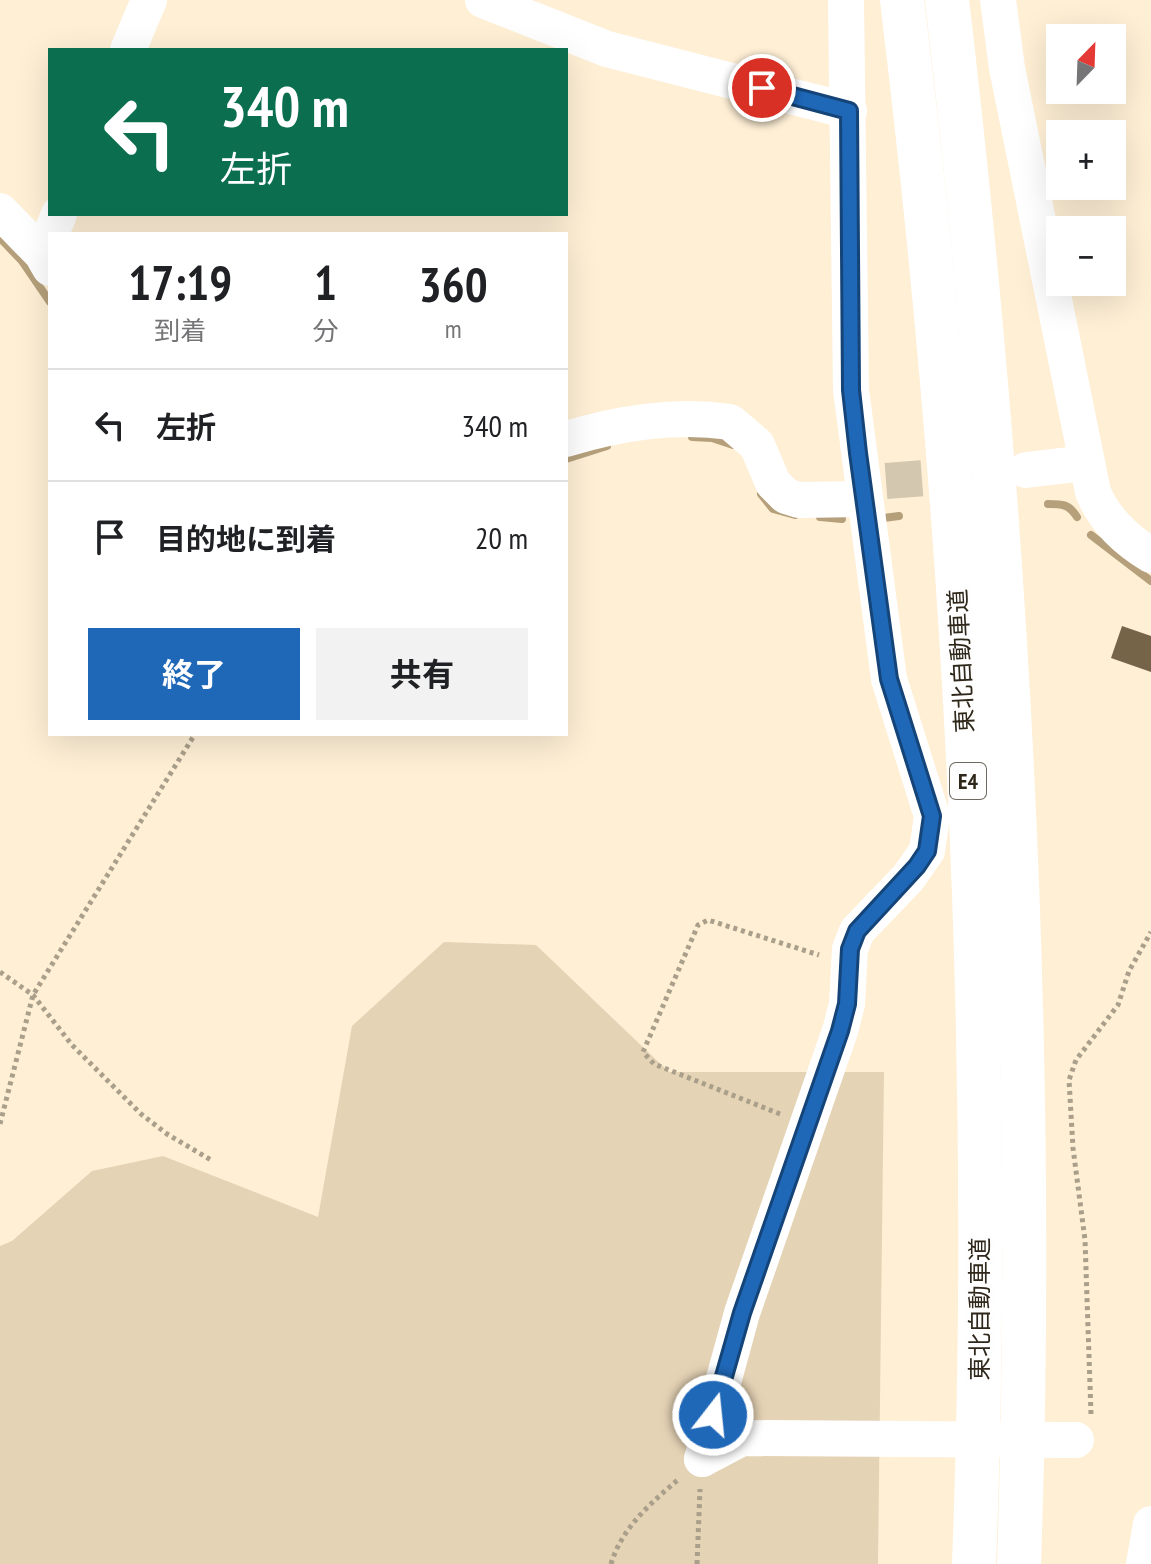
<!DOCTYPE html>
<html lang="ja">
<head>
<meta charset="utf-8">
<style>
  body { margin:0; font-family:"PT Sans Narrow","Noto Sans JP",sans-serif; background:#f2f2f2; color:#202124; height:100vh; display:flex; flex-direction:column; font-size:30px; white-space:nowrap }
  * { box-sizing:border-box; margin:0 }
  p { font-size:26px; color:#757577 }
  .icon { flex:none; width:44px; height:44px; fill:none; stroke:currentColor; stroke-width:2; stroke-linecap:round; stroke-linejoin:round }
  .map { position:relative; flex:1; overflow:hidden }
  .panel { position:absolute; left:48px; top:232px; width:520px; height:504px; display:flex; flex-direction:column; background:#fff; border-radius:0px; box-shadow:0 8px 32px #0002 }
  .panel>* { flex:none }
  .guide { position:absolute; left:48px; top:48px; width:520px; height:168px; border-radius:0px; box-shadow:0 8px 32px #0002; background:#0b6e4f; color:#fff; overflow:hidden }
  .needle { width:52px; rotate:23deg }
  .buttons { position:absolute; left:1046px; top:24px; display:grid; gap:16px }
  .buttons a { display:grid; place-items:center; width:80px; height:80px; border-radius:0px; background:#fff; box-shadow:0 8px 32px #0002; font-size:40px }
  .pin { position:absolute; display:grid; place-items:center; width:68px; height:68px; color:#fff; margin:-34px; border:4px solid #fff; border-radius:50%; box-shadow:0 2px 8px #0007 }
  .me { position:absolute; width:88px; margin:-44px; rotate:16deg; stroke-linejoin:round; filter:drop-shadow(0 0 6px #0008) }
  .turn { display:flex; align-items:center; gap:28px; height:168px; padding:0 40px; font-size:36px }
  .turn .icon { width:104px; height:104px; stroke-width:2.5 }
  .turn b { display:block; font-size:56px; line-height:68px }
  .eta { display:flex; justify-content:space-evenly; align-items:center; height:136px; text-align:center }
  .eta b { font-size:48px; font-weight:700; line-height:56px }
  .primary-button { display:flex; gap:16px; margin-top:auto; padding:16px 40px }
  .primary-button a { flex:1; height:92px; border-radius:0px; background:#1f68b8; color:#fff; font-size:32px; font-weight:700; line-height:92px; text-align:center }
  .primary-button a+a { background:#f2f2f2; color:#202124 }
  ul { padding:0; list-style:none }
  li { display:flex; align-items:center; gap:24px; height:112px; padding:0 40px; border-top:2px solid #e0e0e0 }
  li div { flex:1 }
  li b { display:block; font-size:30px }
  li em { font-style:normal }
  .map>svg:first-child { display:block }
  .green { fill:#e5d3b5 }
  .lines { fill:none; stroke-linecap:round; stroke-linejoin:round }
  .stream { stroke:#b5a07b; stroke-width:8 }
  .building { fill:#756448 }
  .minor-tunnel { stroke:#d4c7b0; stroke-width:36; stroke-dasharray:36 18; stroke-linecap:butt }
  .path { stroke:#aa9f8a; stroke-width:5; stroke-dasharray:4 4; stroke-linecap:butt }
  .minor { stroke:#fff; stroke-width:36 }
  .highway { stroke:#fff; stroke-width:44 }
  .route-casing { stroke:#144478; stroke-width:20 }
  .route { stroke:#1f68b8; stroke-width:14 }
  .labels { text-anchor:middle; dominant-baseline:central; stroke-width:8; stroke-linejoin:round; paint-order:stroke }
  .shield { fill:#fefefe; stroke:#6c685e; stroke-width:2 }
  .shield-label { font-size:22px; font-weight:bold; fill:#2e271a }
  .street-label { font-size:24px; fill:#2e271a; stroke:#fefefe }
</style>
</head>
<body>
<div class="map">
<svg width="1151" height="1564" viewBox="0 0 1151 1564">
  <rect width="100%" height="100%" fill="#feefd5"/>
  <path class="green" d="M 444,942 L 536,945 L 669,1072 L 884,1072 L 878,1564 L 0,1564 L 0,1246 L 12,1241 L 92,1171 L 163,1156 L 318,1217 L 352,1026 Z"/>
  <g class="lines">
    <g class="stream">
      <path d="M 0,238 L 22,261 L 50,302"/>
      <path d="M 692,437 L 712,438 L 733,445"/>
      <path d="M 566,459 L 607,446"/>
      <path d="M 761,494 L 773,509 L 795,515"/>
      <path d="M 1048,504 C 1062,504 1069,504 1077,517"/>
      <path d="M 820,517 L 842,519"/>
      <path d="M 876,519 L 899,516"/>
      <path d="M 1091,535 L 1151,581"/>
    </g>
  </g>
  <path class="building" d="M 1122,626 L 1151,636 L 1151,672 L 1111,658 Z"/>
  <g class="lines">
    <path class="minor-tunnel" d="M 886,481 L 977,474"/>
    <g class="path">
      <path d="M 0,972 L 33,995 L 72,1045 L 141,1114 L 167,1134 L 211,1160"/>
      <path d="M 780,1114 L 654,1064 L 643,1052 L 698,925 L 708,920 L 819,955"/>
      <path d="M 0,1124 L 33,995 L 195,734"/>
      <path d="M 1091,1414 L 1085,1240 L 1073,1148 L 1069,1080 L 1076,1060 L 1118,1005 L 1129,971 L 1151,932"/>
      <path d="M 611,1564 C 622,1527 652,1502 680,1478"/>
      <path d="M 697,1564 L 700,1489"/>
    </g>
    <g class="minor">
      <path d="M 483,0 L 607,49 L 849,111"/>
      <path d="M 998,0 L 1007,68 L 1093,492 C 1104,519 1126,540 1151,555"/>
      <path d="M 128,50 L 149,0"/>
      <path d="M 0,211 L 42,254 L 50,268"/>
      <path d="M 51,234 L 59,214"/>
      <path d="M 566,439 C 620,423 674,414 730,422 L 757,445 L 773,483 L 786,496 L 799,500 L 864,499"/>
      <path d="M 1026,470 L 1085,463"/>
      <path d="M 702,1459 L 742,1313 L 840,1031 L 847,1004 L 850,949 L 857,931 L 908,878 L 927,851 L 932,816 L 889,679 L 851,390 L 846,0"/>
      <path d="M 702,1459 L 742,1438 L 1076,1440"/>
      <path d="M 1144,1564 L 1151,1524"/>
    </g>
    <g class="highway">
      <path d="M 902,0 C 965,517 994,1044 974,1564"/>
      <path d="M 947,0 C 1008,518 1037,1042 1019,1564"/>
    </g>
  </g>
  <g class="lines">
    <defs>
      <path id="route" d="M 713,1415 L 742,1313 L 840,1031 L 847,1004 L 850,949 L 857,931 L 917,866 L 927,851 L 932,816 L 889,679 L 858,453 L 851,390 L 849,111 L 762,88"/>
    </defs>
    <use href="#route" class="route-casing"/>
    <use href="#route" class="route"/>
  </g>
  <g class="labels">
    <rect class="shield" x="950" y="763" width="36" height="36" rx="6"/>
    <g class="shield-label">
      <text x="968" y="781">E4</text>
    </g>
    <g class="street-label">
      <text transform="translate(961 661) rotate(-93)">東北自動車道</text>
      <text transform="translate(979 1309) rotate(-90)">東北自動車道</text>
    </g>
  </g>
</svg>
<div class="buttons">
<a><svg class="needle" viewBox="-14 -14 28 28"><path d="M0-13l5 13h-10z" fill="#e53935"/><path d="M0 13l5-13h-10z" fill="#757577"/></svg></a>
<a>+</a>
<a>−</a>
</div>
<div class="pin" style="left:762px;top:88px;background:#d93025"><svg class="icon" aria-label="arrive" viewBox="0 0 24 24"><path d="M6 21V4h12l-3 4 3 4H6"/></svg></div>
<svg class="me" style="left:713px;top:1415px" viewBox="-20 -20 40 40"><circle r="17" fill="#1f68b8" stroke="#fff" stroke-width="3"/><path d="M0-11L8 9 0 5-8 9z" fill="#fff"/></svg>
<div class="guide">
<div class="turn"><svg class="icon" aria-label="left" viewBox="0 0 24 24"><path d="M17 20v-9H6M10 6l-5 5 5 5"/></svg><div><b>340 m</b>左折</div></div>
</div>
<section class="panel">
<div class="eta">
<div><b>17:19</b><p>到着</p></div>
<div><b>1</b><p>分</p></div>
<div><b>360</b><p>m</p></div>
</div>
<ul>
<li><svg class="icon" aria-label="left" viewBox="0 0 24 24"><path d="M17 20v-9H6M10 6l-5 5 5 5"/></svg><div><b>左折</b></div><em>340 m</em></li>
<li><svg class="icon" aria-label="arrive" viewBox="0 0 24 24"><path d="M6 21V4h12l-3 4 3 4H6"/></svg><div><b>目的地に到着</b></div><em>20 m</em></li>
</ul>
<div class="primary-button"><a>終了</a><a>共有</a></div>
</section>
</div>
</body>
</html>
